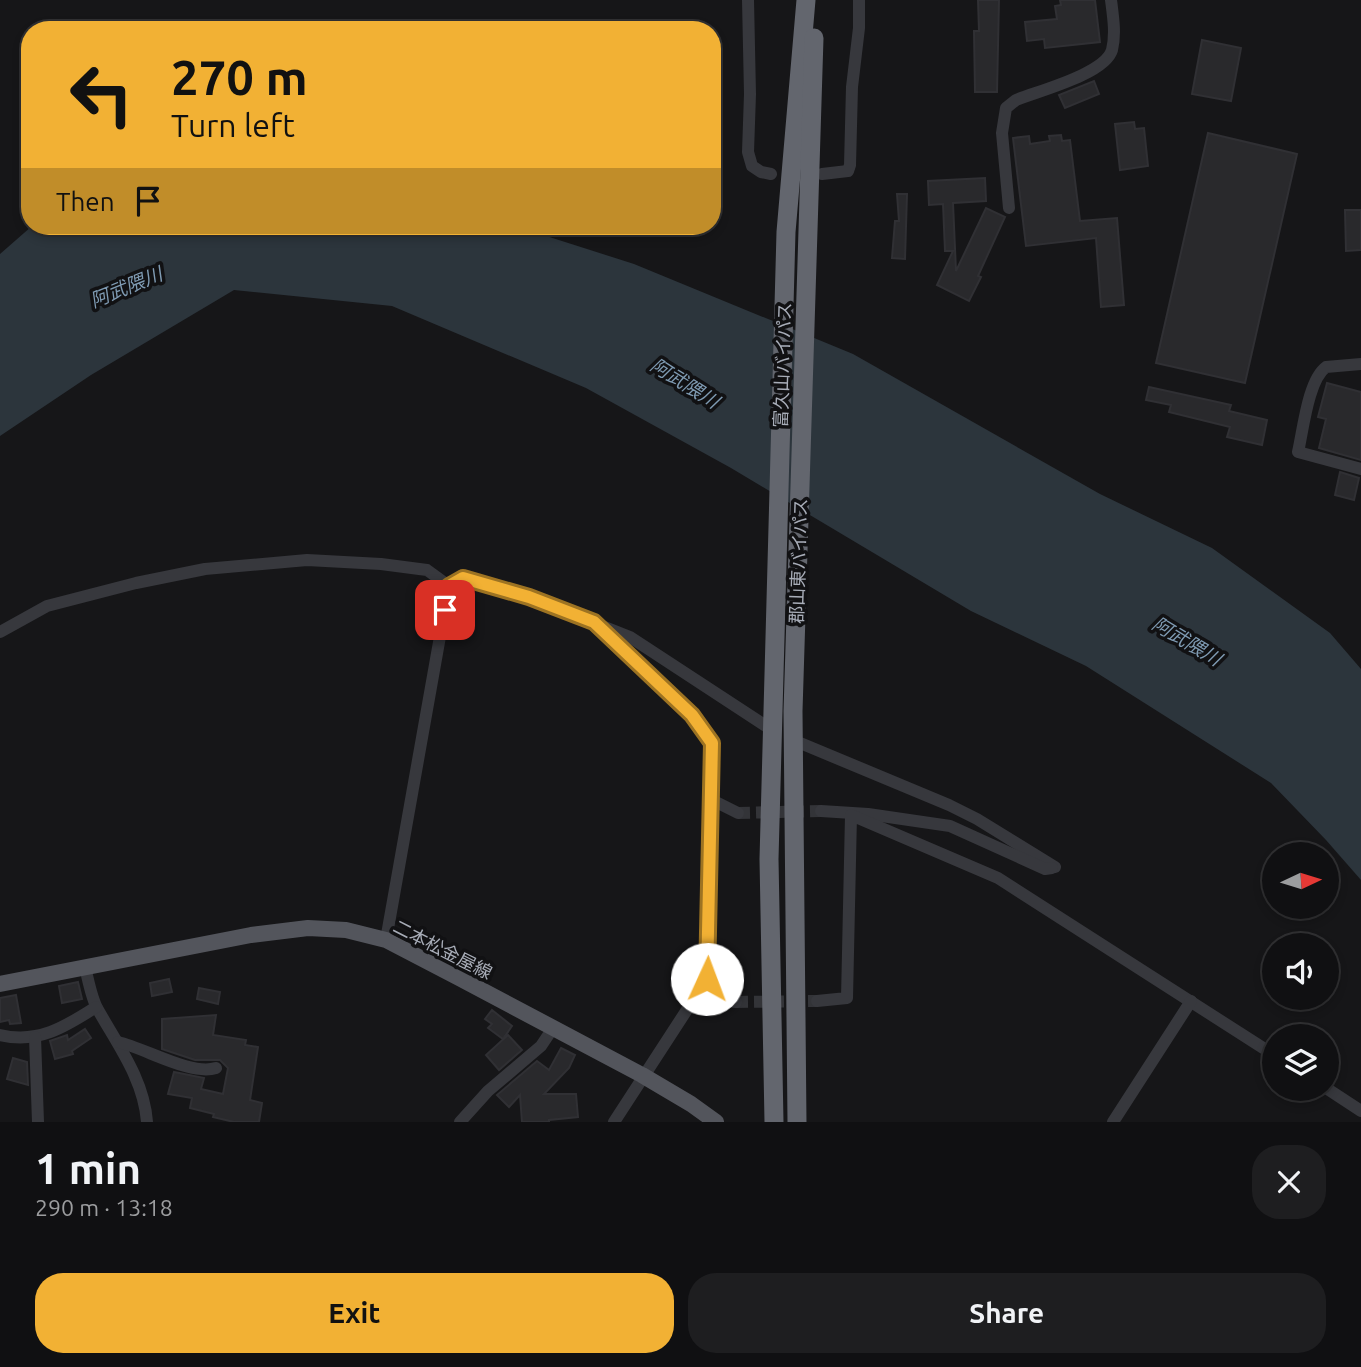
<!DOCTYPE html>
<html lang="en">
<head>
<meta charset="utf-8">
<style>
  body { margin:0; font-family:Ubuntu,"Noto Sans JP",sans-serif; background:#1e1e20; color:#f1f3f6; height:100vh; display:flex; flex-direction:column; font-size:26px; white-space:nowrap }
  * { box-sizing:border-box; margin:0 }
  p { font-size:23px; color:#9c9d9f }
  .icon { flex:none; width:38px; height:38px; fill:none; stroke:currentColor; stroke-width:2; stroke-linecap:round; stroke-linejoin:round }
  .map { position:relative; height:1122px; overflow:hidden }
  .panel { display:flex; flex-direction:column; background:#101012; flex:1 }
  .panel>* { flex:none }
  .banner { position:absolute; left:21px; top:21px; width:700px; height:214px; border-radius:28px; box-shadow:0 4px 10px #0003,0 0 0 2px #303032; background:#f2b134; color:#111; overflow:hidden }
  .needle { width:46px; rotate:86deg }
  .controls { position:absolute; left:1262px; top:842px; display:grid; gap:14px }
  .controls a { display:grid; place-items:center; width:77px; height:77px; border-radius:50%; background:#101012; box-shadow:0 4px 10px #0003,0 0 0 2px #303032; font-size:35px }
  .pin { position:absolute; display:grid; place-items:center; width:60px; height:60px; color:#fff; margin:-30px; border-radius:14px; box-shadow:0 4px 10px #0006 }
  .me { position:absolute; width:77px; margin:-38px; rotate:2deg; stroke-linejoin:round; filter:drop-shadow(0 0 5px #0008) }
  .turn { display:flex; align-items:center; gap:24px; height:147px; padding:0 35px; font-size:32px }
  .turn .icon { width:91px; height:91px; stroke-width:2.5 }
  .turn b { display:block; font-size:49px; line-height:60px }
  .then { display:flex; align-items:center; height:66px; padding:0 35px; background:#0003; gap:14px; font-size:26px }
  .round { display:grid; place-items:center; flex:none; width:74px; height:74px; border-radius:28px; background:#1e1e20 }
  .headline { display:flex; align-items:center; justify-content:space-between; height:119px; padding:0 35px }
  h1 { font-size:42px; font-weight:700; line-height:52px }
  .primary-button { display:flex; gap:14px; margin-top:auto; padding:14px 35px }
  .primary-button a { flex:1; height:80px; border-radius:28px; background:#f2b134; color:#111; font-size:28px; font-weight:700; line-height:80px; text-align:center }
  .primary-button a+a { background:#1e1e20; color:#f1f3f6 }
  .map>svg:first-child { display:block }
  .water { fill:#2c353c }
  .building { fill:#29292c; stroke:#303034; stroke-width:2 }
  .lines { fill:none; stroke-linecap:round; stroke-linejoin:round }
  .minor-tunnel { stroke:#333438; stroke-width:12; stroke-dasharray:12 6; stroke-linecap:butt }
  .minor { stroke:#37383d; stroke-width:12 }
  .major { stroke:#53555c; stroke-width:16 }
  .highway { stroke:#63666e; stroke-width:19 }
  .route-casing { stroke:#9d7322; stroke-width:18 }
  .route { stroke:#f2b134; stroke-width:12 }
  .labels { text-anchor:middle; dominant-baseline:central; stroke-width:7; stroke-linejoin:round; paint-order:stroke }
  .street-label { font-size:18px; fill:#a8adb8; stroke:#111113 }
  .water-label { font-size:19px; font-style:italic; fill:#7f9bb3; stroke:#111113 }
</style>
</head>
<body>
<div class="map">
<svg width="1361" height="1122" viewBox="0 0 1361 1122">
  <rect width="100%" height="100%" fill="#161618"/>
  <path class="water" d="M 32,226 L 515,226 L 634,264 L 853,354 L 1100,494 L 1212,548 L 1330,633 L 1361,669 L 1361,880 L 1326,840 L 1271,783 L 1086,666 L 971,611 L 731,468 L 586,388 L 392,306 L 234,290 L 91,375 L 0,436 L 0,254 Z"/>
  <g class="building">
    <path d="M 978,0 L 999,0 L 997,92 L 975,92 L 974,31 L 979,31 Z"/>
    <path d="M 1060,0 L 1095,0 L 1100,42 L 1045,48 L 1044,39 L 1027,41 L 1025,22 L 1057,19 L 1055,6 L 1061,5 Z"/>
    <path d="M 1202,40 L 1241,48 L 1231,101 L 1192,94 Z"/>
    <path d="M 1094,81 L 1099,94 L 1065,108 L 1059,95 Z"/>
    <path d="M 1134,122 L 1135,129 L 1144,128 L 1148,166 L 1120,170 L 1115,124 Z"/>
    <path d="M 1208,133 L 1297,154 L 1245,383 L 1156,363 Z"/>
    <path d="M 1061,135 L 1062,141 L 1070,140 L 1080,221 L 1117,218 L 1124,305 L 1101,307 L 1096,238 L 1026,246 L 1013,138 L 1029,136 L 1030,144 L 1050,141 L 1049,136 Z"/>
    <path d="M 985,178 L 986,201 L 953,203 L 956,271 L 986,208 L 1005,217 L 978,276 L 981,277 L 969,301 L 937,285 L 953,251 L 945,251 L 943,204 L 929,205 L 928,181 Z"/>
    <path d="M 897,194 L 907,194 L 905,259 L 892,258 L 895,221 L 899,221 Z"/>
    <path d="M 1345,210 L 1361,210 L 1361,250 L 1346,251 Z"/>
    <path d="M 1327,383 L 1361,392 L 1361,460 L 1319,448 L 1326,419 L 1318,417 Z"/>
    <path d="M 1149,387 L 1231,405 L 1229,411 L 1267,420 L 1262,445 L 1227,437 L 1230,427 L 1169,412 L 1171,405 L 1146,400 Z"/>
    <path d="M 1340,472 L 1359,478 L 1354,500 L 1335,495 Z"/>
    <path d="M 169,979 L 172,992 L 152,996 L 150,983 Z"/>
    <path d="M 78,982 L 82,999 L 62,1003 L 59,986 Z"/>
    <path d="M 199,988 L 220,992 L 218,1004 L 197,999 Z"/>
    <path d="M 16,995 L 21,1023 L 10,1024 L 9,1020 L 0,1022 L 0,998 Z"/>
    <path d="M 492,1010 L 512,1026 L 503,1039 L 488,1028 L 492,1024 L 485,1019 Z"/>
    <path d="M 216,1015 L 213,1035 L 246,1040 L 245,1045 L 258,1047 L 250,1100 L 262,1103 L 259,1122 L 234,1122 L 213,1117 L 214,1114 L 190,1108 L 192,1098 L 168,1094 L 174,1072 L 204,1078 L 201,1089 L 223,1094 L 228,1068 L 220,1060 L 195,1060 L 162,1049 L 162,1019 Z"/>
    <path d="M 85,1029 L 91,1038 L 72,1051 L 73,1054 L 55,1059 L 50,1041 L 67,1035 L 68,1040 Z"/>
    <path d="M 508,1035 L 522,1050 L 499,1070 L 486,1055 Z"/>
    <path d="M 561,1048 L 575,1055 L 569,1068 L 544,1094 L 576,1094 L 578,1117 L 549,1120 L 549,1122 L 522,1122 L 520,1095 L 509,1107 L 497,1095 L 537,1061 L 549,1070 Z"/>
    <path d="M 13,1058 L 27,1062 L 28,1085 L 7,1079 Z"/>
  </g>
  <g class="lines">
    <g class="minor-tunnel">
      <path d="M 738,813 L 821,811"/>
      <path d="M 736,1002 L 817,1001"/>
    </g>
    <g class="minor">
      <path d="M 748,0 L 750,94 L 748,152 L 752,166 L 761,172 L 771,174"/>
      <path d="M 822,174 L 848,171 L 850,165 L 852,87 L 859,28 L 859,0"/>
      <path d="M 1009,208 L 1002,133 L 1006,108 L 1016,100 C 1038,91 1105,74 1112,50 C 1116,34 1113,16 1111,0"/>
      <path d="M 1361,364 L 1326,367 C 1308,380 1303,431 1298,452 L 1361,469"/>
      <path d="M 600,628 L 692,715 L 712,743 L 705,999 L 736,1002"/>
      <path d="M 0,632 L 47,606 L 136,583 L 205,569 L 307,560 L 381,564 L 427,570 L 449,586 L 463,578 L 529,597 L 630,637 L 772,730"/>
      <path d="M 793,740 L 949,805 L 977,819 L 1055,867"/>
      <path d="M 712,800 L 738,813"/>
      <path d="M 821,811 L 868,814 L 950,826 L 1045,869 L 1052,868"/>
      <path d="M 386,940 L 449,586"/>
      <path d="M 85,966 C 88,980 91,996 97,1008 C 117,1044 144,1079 147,1122"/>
      <path d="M 817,1001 L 847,998 L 851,815 L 998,878 L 1274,1055"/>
      <path d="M 0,1035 C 38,1044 65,1027 96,1007"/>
      <path d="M 35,1037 L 38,1122"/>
      <path d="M 118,1042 C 145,1048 191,1076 216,1068"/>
      <path d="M 1326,1088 L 1361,1111"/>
      <path d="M 460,1122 L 488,1091 L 541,1046 L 553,1028"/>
      <path d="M 614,1122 L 705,982"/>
      <path d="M 1113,1122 L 1191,1001"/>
    </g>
    <path class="major" d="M 0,984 L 251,935 L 308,928 L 346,930 L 386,940 L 459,978 L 642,1075 L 691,1104 L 716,1122"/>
    <g class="highway">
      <path d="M 774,1122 L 769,859 L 786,232 L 806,0"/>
      <path d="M 797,1122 L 793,711 L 814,38"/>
    </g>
  </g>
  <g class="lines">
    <defs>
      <path id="route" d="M 445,610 L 449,586 L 463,578 L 529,597 L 594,622 L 692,715 L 712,743 L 707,979"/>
    </defs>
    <use href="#route" class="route-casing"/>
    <use href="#route" class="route"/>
  </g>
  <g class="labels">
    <g class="street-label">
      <text transform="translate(782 365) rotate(-88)">富久山バイパス</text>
      <text transform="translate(798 561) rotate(-88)">郡山東バイパス</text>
      <text transform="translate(443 949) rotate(27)">二本松金屋線</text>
    </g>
    <g class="water-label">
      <text transform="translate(126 287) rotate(-22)">阿武隈川</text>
      <text transform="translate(685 383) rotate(32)">阿武隈川</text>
      <text transform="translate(1187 641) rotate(31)">阿武隈川</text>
    </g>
  </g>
</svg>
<div class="controls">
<a><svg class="needle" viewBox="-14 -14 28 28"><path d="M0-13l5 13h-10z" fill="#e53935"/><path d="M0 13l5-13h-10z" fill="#9c9d9f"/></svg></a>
<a><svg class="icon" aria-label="sound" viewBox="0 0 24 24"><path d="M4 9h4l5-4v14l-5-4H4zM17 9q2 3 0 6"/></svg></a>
<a><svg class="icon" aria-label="layers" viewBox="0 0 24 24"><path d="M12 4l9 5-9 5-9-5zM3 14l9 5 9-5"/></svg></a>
</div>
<div class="pin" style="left:445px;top:610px;background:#d93025"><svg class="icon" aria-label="arrive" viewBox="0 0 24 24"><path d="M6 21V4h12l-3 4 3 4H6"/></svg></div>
<svg class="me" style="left:707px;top:979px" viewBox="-20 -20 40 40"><circle r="19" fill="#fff"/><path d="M0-13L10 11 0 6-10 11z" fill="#f2b134"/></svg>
<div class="banner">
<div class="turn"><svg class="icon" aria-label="left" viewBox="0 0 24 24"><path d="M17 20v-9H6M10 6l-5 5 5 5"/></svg><div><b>270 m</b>Turn left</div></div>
<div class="then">Then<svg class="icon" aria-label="arrive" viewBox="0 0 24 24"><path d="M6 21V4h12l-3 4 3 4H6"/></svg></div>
</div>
</div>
<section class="panel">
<div class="headline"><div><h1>1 min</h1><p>290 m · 13:18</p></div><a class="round"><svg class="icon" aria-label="close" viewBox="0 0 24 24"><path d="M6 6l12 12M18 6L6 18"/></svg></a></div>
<div class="primary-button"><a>Exit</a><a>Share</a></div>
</section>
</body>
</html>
